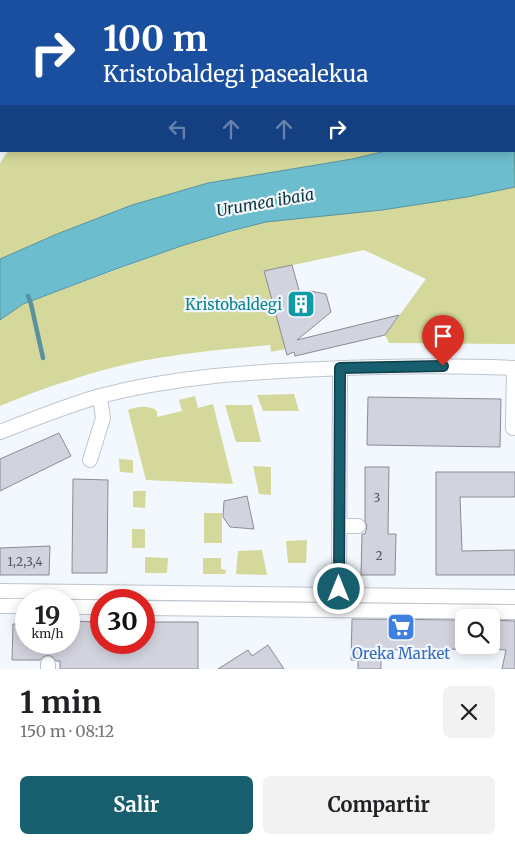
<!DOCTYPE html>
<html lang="es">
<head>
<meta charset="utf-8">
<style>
  body { margin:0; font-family:Merriweather,serif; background:#f2f2f2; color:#202124; height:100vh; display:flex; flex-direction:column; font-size:19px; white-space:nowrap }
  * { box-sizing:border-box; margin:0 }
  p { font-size:16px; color:#757577 }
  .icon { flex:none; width:28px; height:28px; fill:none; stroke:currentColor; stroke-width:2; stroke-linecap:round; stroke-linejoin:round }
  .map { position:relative; height:669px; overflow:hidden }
  .panel { display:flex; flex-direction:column; background:#fff; flex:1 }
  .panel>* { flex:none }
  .top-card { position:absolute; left:0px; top:0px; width:515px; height:152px; box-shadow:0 2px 12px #0003; background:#1a4fa0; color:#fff; overflow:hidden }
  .buttons { position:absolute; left:455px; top:609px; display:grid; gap:10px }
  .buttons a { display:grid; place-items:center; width:45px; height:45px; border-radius:8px; background:#fff; box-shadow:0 2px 12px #0003; font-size:25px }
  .speed { position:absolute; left:15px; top:589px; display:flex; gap:10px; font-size:25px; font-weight:700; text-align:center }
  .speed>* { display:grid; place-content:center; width:65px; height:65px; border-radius:50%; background:#fff; box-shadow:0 2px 12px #0003; line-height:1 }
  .speed small { font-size:12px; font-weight:400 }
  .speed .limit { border:8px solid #d22; background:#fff; color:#111 }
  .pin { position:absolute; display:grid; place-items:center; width:42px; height:42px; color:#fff; margin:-51px -21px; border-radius:50% 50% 50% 0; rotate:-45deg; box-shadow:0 0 5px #0007 }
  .pin .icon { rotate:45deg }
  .me { position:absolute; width:55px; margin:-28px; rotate:0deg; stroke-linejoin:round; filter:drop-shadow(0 0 4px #0008) }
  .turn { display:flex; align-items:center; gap:18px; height:105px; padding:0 20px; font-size:22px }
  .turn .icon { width:65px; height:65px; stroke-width:2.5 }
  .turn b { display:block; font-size:35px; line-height:42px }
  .lanes { display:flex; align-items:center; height:48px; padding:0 20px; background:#0003; justify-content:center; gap:25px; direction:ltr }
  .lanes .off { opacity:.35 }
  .round { display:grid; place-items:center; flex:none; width:52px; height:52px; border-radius:8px; background:#f2f2f2 }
  .headline { display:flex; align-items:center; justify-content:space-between; height:85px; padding:0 20px }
  h1 { font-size:30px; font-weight:700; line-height:38px }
  .primary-button { display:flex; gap:10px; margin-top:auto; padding:10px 20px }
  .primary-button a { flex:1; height:58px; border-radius:8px; background:#175f6f; color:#fff; font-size:20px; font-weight:700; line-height:58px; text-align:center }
  .primary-button a+a { background:#f2f2f2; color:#202124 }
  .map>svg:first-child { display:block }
  .green { fill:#d4d89a }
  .water { fill:#6cbdcd; stroke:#58929e }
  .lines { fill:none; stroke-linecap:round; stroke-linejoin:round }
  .stream { stroke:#58929e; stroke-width:4.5 }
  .building { fill:#d3d3df; stroke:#8b8b96 }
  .minor-casing { stroke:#bdc6cf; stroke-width:16 }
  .minor { stroke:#fff; stroke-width:14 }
  .route-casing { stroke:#0f3e48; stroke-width:12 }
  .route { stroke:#175f6f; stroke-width:9 }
  .labels { text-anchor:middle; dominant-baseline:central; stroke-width:4.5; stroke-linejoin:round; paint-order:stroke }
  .number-label { font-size:12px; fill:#53565b }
  .culture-label { font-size:15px; fill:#0d838f; stroke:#f2f8fd; text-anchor:end }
  .shop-label { font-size:15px; fill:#366cbe; stroke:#f2f8fd }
  .water-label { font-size:16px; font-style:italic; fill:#0d353c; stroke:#f2f8fd }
</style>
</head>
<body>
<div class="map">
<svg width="515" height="669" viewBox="0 0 515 669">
  <rect width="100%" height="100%" fill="#f2f8fd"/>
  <g class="green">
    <path d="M 241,0 L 515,0 L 515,129 L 514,1 L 238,1 Z"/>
    <path d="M 8,151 L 386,151 L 352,159 L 208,183 L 132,205 L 57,234 L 0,259 L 0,163 Z"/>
    <path d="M 515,187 L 515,344 L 389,343 L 385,335 L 426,279 L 364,250 L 265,271 L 285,349 L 271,352 L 270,345 C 227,349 184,353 141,361 C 94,371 45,387 0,406 L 0,320 L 23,304 L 184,245 L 266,222 L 382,210 L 467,197 Z"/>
    <path d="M 294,394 L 299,411 L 263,411 L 257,395 Z"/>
    <path d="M 195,396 L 198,408 L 213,404 L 233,484 L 146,480 L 128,410 C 136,406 150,405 157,411 L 157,417 L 182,411 L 179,400 Z"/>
    <path d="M 225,405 L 252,405 L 261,442 L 236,442 Z"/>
    <path d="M 119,459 L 133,460 L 133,473 L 120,472 Z"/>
    <path d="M 253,466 L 271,467 L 271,495 L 259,494 Z"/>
    <path d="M 133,491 L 146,491 L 145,508 L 133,507 Z"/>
    <rect x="204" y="513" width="18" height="30"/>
    <rect x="132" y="529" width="13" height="19"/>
    <path d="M 307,540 L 306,563 L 288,563 L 286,541 Z"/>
    <path d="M 262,550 L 267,575 L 236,574 L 238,551 Z"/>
    <path d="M 145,557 L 168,558 L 167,573 L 145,573 Z"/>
    <path d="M 203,558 L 221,558 L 221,569 L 226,570 L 225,574 L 203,574 Z"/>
  </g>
  <path class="water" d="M 514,129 L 515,187 L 467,197 L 382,210 L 266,222 L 231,231 L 184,245 L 116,269 L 23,304 L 0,320 L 0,259 L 57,234 L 132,205 L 208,183 L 352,159 L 386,151 L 514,151 Z"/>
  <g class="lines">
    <path class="stream" d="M 28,296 L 31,304 L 43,358"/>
  </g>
  <g class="building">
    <path d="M 292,265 L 300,294 L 310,291 L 326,294 L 331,312 L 297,340 L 399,315 L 385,335 L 295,356 L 294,352 L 287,355 L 264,271 Z"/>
    <path d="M 368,397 L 501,399 L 500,447 L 367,445 Z"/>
    <path d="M 59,433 L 71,456 L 0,491 L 0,459 Z"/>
    <path d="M 365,467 L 389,467 L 388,534 L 396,534 L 395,575 L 361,575 L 362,534 L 365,534 L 367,526 L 365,521 Z"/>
    <path d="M 436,472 L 515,472 L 515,497 L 460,497 L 462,551 L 515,550 L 515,575 L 436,575 Z"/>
    <path d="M 73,479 L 108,480 L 107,573 L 72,573 Z"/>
    <path d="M 247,496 L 254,529 L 230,527 L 223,517 L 224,501 Z"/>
    <path d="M 50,546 L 49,575 L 0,575 L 0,548 Z"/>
    <path d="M 352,619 L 464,620 L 464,649 L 381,650 L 381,669 L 358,669 L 358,660 L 351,660 Z"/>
    <path d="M 491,620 L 515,621 L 515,669 L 502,669 L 506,650 L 491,649 Z"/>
    <path d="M 69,621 L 101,622 L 101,642 L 144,642 L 144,622 L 198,622 L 198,669 L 60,669 L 60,661 L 56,661 L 53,657 L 48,655 L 43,657 L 40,660 L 12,660 L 13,624 L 26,624 L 26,642 L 69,642 Z"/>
    <path d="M 268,645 L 284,669 L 218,669 L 248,650 L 252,656 Z"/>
  </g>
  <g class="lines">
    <defs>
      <g id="minor">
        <path d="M 219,1 L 221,0"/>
        <path d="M 0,98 L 1,98"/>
        <path d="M 513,428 L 514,368"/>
        <path d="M 0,432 C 33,419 66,406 100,396 C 173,377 247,372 322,369 C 386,366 450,365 515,368"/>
        <path d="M 90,460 L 103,418 L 100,397"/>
        <path d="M 339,526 L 358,526"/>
        <path d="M 0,591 L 515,597"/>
        <path d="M 339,594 L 340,368"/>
        <path d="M 0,606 L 26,606"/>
        <path d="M 69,607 L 101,607"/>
        <path d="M 144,608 L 515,612"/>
        <path d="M 48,664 L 48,669"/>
      </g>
    </defs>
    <use href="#minor" class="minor-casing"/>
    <use href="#minor" class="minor"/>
  </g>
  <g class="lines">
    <defs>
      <path id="route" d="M 339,589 L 340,368 L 443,366"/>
    </defs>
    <use href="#route" class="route-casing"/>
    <use href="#route" class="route"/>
  </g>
  <defs>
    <symbol id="building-square" viewBox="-11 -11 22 22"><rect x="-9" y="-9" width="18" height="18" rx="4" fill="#0f9aa8" stroke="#f2f8fd"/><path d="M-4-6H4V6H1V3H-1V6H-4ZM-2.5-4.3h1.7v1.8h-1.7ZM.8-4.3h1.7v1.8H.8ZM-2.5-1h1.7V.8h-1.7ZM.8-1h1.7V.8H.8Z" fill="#fff"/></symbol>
    <symbol id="supermarket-square" viewBox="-11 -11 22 22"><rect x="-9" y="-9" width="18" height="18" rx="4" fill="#3f7fe0" stroke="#f2f8fd"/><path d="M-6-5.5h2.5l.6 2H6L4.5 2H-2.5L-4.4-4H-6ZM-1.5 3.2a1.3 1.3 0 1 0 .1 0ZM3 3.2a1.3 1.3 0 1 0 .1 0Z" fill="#fff"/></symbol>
  </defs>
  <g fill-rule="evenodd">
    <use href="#building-square" x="285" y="288" width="32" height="32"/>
    <use href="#supermarket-square" x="385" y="611" width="32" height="32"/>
  </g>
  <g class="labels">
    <g class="number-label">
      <text x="377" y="497">3</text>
      <text x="379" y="555">2</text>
      <text x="25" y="561">1,2,3,4</text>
    </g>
    <g class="culture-label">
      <text x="282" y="304">Kristobaldegi</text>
    </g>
    <g class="shop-label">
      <text x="401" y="653">Oreka Market</text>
    </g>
    <g class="water-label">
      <text transform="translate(265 202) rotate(-10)">Urumea ibaia</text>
    </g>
  </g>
</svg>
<div class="buttons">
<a><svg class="icon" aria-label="search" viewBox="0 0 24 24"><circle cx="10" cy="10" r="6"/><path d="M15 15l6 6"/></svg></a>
</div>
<div class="speed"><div>19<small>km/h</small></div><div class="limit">30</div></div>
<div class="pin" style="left:443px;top:366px;background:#d93025"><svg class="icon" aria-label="arrive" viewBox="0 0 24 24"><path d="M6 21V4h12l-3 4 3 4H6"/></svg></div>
<svg class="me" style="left:339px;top:589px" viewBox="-20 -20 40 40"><circle r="17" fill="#175f6f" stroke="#fff" stroke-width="3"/><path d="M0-11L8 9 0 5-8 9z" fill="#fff"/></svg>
<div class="top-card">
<div class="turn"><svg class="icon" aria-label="right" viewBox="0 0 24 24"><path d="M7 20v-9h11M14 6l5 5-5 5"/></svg><div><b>100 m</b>Kristobaldegi pasealekua</div></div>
<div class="lanes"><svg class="icon off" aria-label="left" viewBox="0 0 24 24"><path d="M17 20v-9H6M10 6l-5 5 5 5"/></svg><svg class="icon off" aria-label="ahead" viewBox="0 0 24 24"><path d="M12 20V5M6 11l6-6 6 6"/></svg><svg class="icon off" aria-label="ahead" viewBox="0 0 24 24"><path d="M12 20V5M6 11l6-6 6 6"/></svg><svg class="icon" aria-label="right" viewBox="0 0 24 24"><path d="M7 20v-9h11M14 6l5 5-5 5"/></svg></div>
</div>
</div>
<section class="panel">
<div class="headline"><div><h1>1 min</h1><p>150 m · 08:12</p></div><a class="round"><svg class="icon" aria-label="close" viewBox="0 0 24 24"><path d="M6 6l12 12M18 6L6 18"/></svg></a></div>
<div class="primary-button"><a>Salir</a><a>Compartir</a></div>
</section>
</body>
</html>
